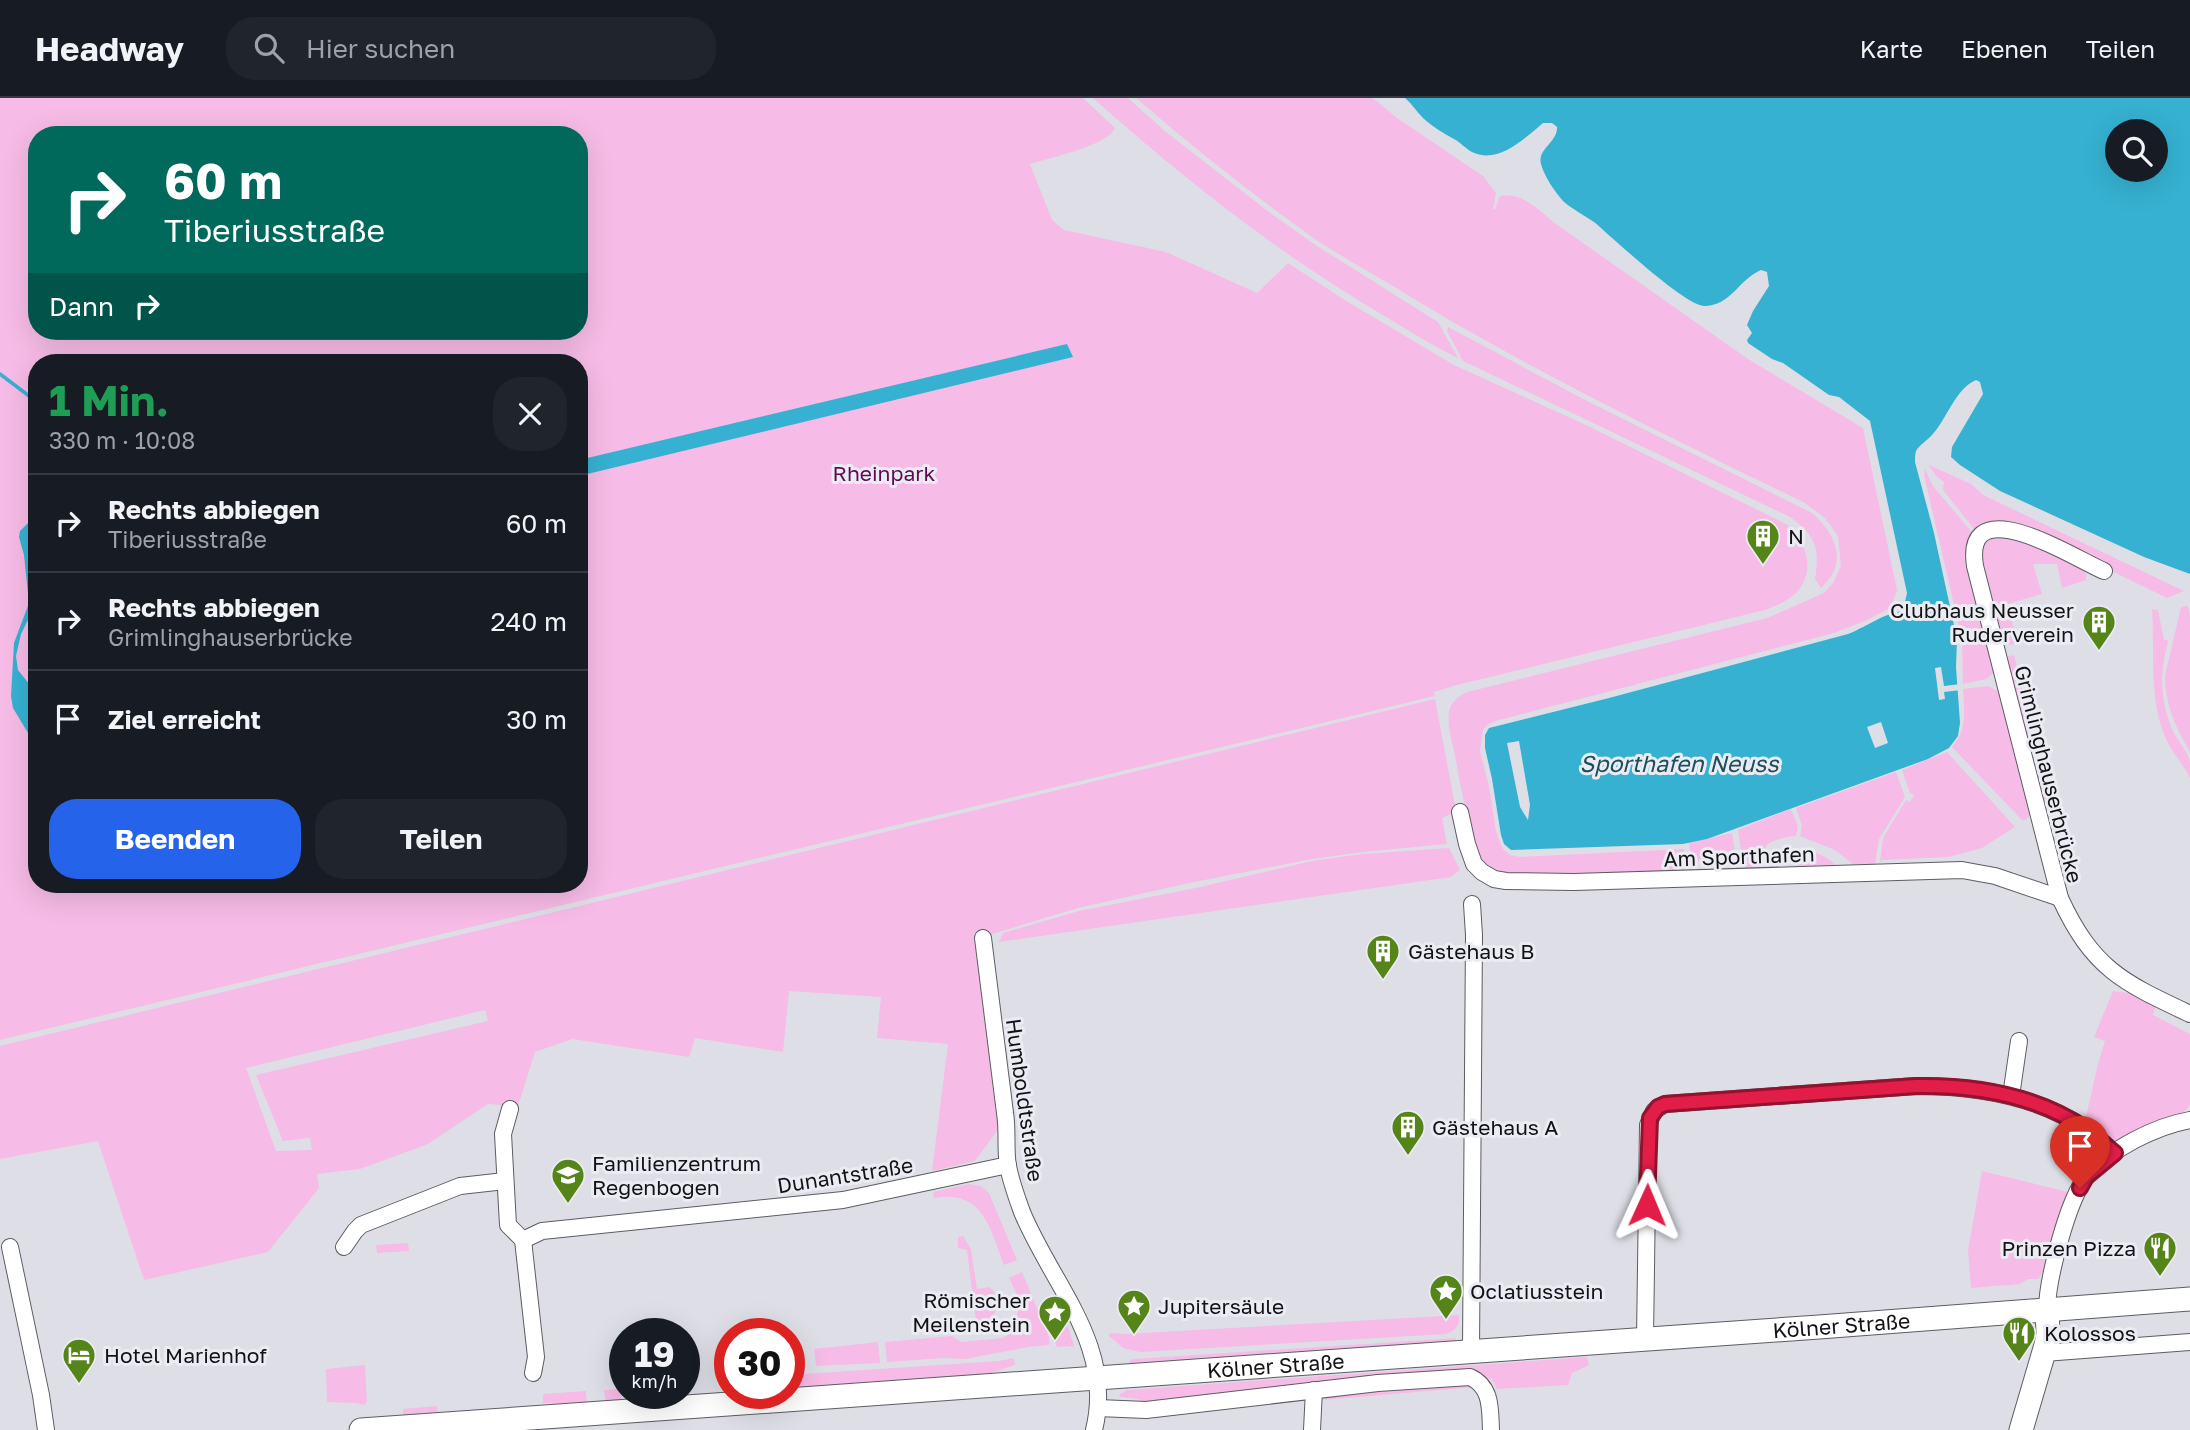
<!DOCTYPE html>
<html lang="de">
<head>
<meta charset="utf-8">
<style>
  body { margin:0; font-family:"Golos Text",sans-serif; background:#20242c; color:#f1f3f6; height:100vh; display:flex; flex-direction:column; font-size:26px; white-space:nowrap }
  * { box-sizing:border-box; margin:0 }
  p { font-size:23px; color:#9ea1a6 }
  .icon { flex:none; width:38px; height:38px; fill:none; stroke:currentColor; stroke-width:2; stroke-linecap:round; stroke-linejoin:round }
  .map { position:relative; flex:1; overflow:hidden }
  .drawer { position:absolute; left:28px; top:256px; width:560px; height:539px; display:flex; flex-direction:column; background:#171b24; border-radius:28px; box-shadow:0 7px 28px #0002 }
  .drawer>* { flex:none }
  .guide { position:absolute; left:28px; top:28px; width:560px; height:214px; border-radius:28px; box-shadow:0 7px 28px #0002; background:#00695c; color:#fff; overflow:hidden }
  .controls { position:absolute; left:2105px; top:21px; display:grid; gap:14px }
  .controls a { display:grid; place-items:center; width:63px; height:63px; border-radius:50%; background:#171b24; box-shadow:0 7px 28px #0002; font-size:35px }
  .speed { position:absolute; left:609px; top:1220px; display:flex; gap:14px; font-size:35px; font-weight:700; text-align:center }
  .speed>* { display:grid; place-content:center; width:91px; height:91px; border-radius:50%; background:#171b24; box-shadow:0 7px 28px #0002; line-height:1 }
  .speed small { font-size:18px; font-weight:400 }
  .speed .limit { border:10px solid #d22; background:#fff; color:#111 }
  .pin { position:absolute; display:grid; place-items:center; width:60px; height:60px; color:#fff; margin:-72px -30px; border-radius:50% 50% 50% 0; rotate:-45deg; box-shadow:0 0 7px #0007 }
  .pin .icon { rotate:45deg }
  .me { position:absolute; width:77px; margin:-38px; rotate:1deg; stroke-linejoin:round; filter:drop-shadow(0 0 5px #0008) }
  .turn { display:flex; align-items:center; gap:24px; height:147px; padding:0 21px; font-size:32px }
  .turn .icon { width:91px; height:91px; stroke-width:2.5 }
  .turn b { display:block; font-size:49px; line-height:60px }
  .then { display:flex; align-items:center; height:66px; padding:0 21px; background:#0003; gap:14px; font-size:26px }
  .round { display:grid; place-items:center; flex:none; width:74px; height:74px; border-radius:28px; background:#20242c }
  .summary { display:flex; align-items:center; justify-content:space-between; height:119px; padding:0 21px }
  h1 { font-size:42px; font-weight:700; line-height:52px; color:#1e9e55 }
  .action { display:flex; gap:14px; margin-top:auto; padding:14px 21px }
  .action a { flex:1; height:80px; border-radius:28px; background:#2563eb; color:#fff; font-size:28px; font-weight:700; line-height:80px; text-align:center }
  .action a+a { background:#20242c; color:#f1f3f6 }
  ul { padding:0; list-style:none }
  li { display:flex; align-items:center; gap:21px; height:98px; padding:0 21px; border-top:2px solid #363941 }
  li div { flex:1 }
  li b { display:block; font-size:26px }
  li em { font-style:normal }
  header { display:flex; align-items:center; gap:42px; box-sizing:border-box; height:98px; padding:0 35px; background:#171b24; border-bottom:2px solid #363941 }
  header strong { font-size:33px }
  nav { display:flex; gap:38px; margin-inline-start:auto; font-size:24px }
  .search { width:490px; height:63px; background:#20242c; display:flex; align-items:center; gap:18px; box-sizing:border-box; padding:0 24px; border-radius:28px; color:#9ea1a6; font-size:26px }
  .map>svg:first-child { display:block }
  .green { fill:#f6bbe6; fill-rule:evenodd }
  .water { fill:#36b1d1; fill-rule:evenodd }
  .pier { fill:#dedfe6 }
  .lines { fill:none; stroke-linecap:round; stroke-linejoin:round }
  .stream { stroke:#36b1d1; stroke-width:3.5 }
  .street-casing { stroke:#5c5d63; stroke-width:18 }
  .secondary-casing { stroke:#5c5d63; stroke-width:25 }
  .street { stroke:#fff; stroke-width:16 }
  .secondary { stroke:#fff; stroke-width:23 }
  .route-casing { stroke:#92132f; stroke-width:18 }
  .route { stroke:#e11d48; stroke-width:12 }
  .labels { text-anchor:middle; dominant-baseline:central; stroke-width:6; stroke-linejoin:round; paint-order:stroke }
  .park-label { font-size:21px; fill:#630854; stroke:#ebecf3 }
  .poi-label { font-size:21px; fill:#131315; stroke:#ebecf3; text-anchor:start }
  .street-label { font-size:21px; fill:#131315; stroke:#ebecf3 }
  .water-label { font-size:23px; font-style:italic; fill:#1d4f5d; stroke:#ebecf3 }
</style>
</head>
<body>
<header>
<strong>Headway</strong>
<div class="search"><svg class="icon" aria-label="search" viewBox="0 0 24 24"><circle cx="10" cy="10" r="6"/><path d="M15 15l6 6"/></svg>Hier suchen</div>
<nav><a>Karte</a><a>Ebenen</a><a>Teilen</a></nav>
</header>
<div class="map">
<svg width="2190" height="1332" viewBox="0 0 2190 1332">
  <rect width="100%" height="100%" fill="#dedfe6"/>
  <g class="green">
    <path d="M 0,0 L 1083,0 L 1115,30 C 1109,47 1049,60 1030,66 L 1052,122 L 1064,132 L 1166,154 L 1257,195 L 1288,165 L 1348,204 L 1454,267 L 1588,328 L 1786,426 C 1807,443 1817,474 1795,496 C 1786,504 1775,508 1765,512 L 1457,587 L 1434,594 L 1435,598 L 0,942 ZM 37,37 L 579,37 L 579,233 L 37,233 ZM 37,264 L 579,264 L 579,786 L 37,786 Z"/>
    <path d="M 1093,0 L 1128,0 L 1166,34 L 1269,114 L 1314,146 L 1438,224 L 1458,260 C 1435,249 1414,236 1393,223 C 1284,160 1186,83 1093,0 Z"/>
    <path d="M 1136,0 L 1373,0 L 1397,20 L 1483,78 L 1496,95 L 1493,111 L 1495,111 L 1500,98 C 1522,93 1540,113 1556,126 L 1748,261 L 1863,330 L 1897,492 L 1890,510 L 1865,523 L 1834,535 L 1499,622 L 1488,626 L 1483,632 L 1480,653 L 1489,688 L 1496,733 L 1502,750 L 1510,757 L 1520,759 L 1684,751 L 1685,776 L 1500,777 L 1480,765 C 1469,729 1461,694 1455,657 C 1452,644 1447,628 1449,614 C 1451,603 1458,599 1467,594 L 1767,520 L 1824,495 L 1833,485 L 1841,468 L 1838,438 L 1825,420 L 1805,405 C 1664,336 1521,268 1388,185 C 1364,171 1339,157 1315,141 C 1253,97 1194,50 1136,0 Z"/>
    <path d="M 1448,229 L 1587,303 L 1812,415 C 1836,436 1849,465 1821,490 L 1815,481 C 1820,451 1816,437 1790,419 L 1463,263 L 1447,233 Z"/>
    <path d="M 1929,367 L 1971,386 L 1983,397 L 2184,493 L 2167,500 L 2046,441 L 1978,436 L 1943,392 L 1944,384 L 1936,378 Z"/>
    <path d="M 1925,371 L 1933,388 L 1975,438 L 1996,573 L 1986,581 L 1963,586 L 1962,541 L 1924,377 Z"/>
    <path d="M 2006,435 L 2082,469 L 2086,477 L 2086,482 L 2062,490 L 2057,466 L 2033,466 L 2042,496 L 2007,506 L 2018,545 L 2000,549 L 1981,480 L 1984,439 Z"/>
    <path d="M 2188,508 L 2190,517 L 2190,654 C 2176,630 2165,607 2165,578 L 2181,509 Z"/>
    <path d="M 2152,511 L 2158,512 L 2164,542 L 2167,542 L 2168,544 C 2159,577 2160,604 2174,635 C 2179,644 2188,654 2190,664 C 2190,668 2190,675 2190,680 C 2184,667 2173,656 2167,643 C 2148,602 2155,554 2152,511 Z"/>
    <path d="M 2014,557 L 2028,611 L 2029,654 L 2003,560 Z"/>
    <path d="M 1988,588 L 1996,592 L 2004,592 L 2034,715 L 2023,723 L 1952,649 C 1968,631 1964,614 1963,591 Z"/>
    <path d="M 1435,601 L 1456,713 L 1442,720 L 1447,746 L 1363,754 L 1312,761 L 1194,784 L 1078,810 L 989,837 L 982,838 L 974,835 L 1000,1029 L 975,1063 L 932,1073 L 948,946 L 877,940 L 881,899 L 789,893 L 783,954 L 695,940 L 689,959 L 572,941 L 535,954 L 518,1008 L 488,1006 L 428,1046 L 360,1071 L 317,1076 L 319,1090 L 268,1154 L 144,1182 L 98,1043 L 0,1061 L 0,948 ZM 485,912 L 488,923 L 256,977 L 283,1043 L 310,1040 L 312,1052 L 276,1053 L 246,970 Z"/>
    <path d="M 2041,644 L 2051,702 L 2042,709 L 2036,674 L 2035,645 Z"/>
    <path d="M 1947,654 L 2015,729 L 1982,750 L 1948,759 L 1882,762 L 1880,764 L 1883,740 L 1906,702 L 1910,704 L 1914,697 L 1910,695 L 1902,672 Z"/>
    <path d="M 1896,674 L 1905,699 L 1879,741 L 1875,767 L 1854,767 L 1835,752 L 1800,738 L 1802,728 L 1796,710 Z"/>
    <path d="M 1791,711 L 1798,728 L 1796,738 C 1787,739 1769,741 1764,751 C 1762,755 1763,763 1761,768 L 1756,773 L 1746,772 L 1742,760 L 1738,732 Z"/>
    <path d="M 1732,735 L 1738,773 L 1735,773 L 1734,764 L 1718,767 L 1691,761 L 1689,745 Z"/>
    <path d="M 1449,750 L 1460,772 L 1451,779 L 999,844 L 1003,835 L 1079,813 L 1196,790 L 1312,763 L 1362,756 Z"/>
    <path d="M 1798,751 C 1811,753 1829,757 1836,769 L 1800,772 L 1793,767 L 1791,757 Z"/>
    <path d="M 2113,893 L 2134,896 L 2156,907 L 2153,917 L 2190,936 L 2190,1007 L 2181,1017 L 2119,1043 L 2114,1043 L 2085,1023 L 2098,966 L 2105,943 L 2094,939 Z"/>
    <path d="M 1982,1073 L 2068,1094 L 2043,1174 L 2038,1181 L 2028,1181 L 2020,1186 L 1971,1190 L 1968,1152 Z"/>
    <path d="M 969,1086 L 981,1088 L 989,1095 L 1017,1162 L 1004,1167 C 990,1130 983,1091 934,1100 L 933,1094 Z"/>
    <path d="M 963,1138 L 971,1151 L 977,1191 L 990,1189 L 1000,1203 C 998,1213 991,1220 982,1225 L 977,1224 L 975,1216 L 967,1152 L 958,1150 L 958,1139 Z"/>
    <path d="M 408,1145 L 409,1153 L 377,1155 L 376,1147 Z"/>
    <path d="M 1022,1174 L 1049,1239 L 1049,1247 L 1028,1249 L 965,1261 L 943,1260 L 887,1264 L 885,1244 L 952,1238 L 961,1244 L 1003,1240 L 1014,1232 L 1020,1203 L 1009,1180 Z"/>
    <path d="M 1058,1205 L 1061,1206 L 1074,1248 L 1057,1249 L 1046,1221 Z"/>
    <path d="M 1459,1217 C 1460,1228 1456,1232 1446,1236 L 1140,1254 L 1123,1250 L 1108,1237 L 1112,1235 L 1125,1236 Z"/>
    <path d="M 1457,1240 L 1450,1246 L 1130,1269 L 1130,1262 L 1134,1261 Z"/>
    <path d="M 878,1244 L 880,1265 L 816,1268 L 814,1251 Z"/>
    <path d="M 1587,1259 L 1589,1267 L 1572,1275 L 1568,1287 L 1497,1291 L 1491,1280 L 1487,1282 L 1482,1277 L 1468,1273 C 1363,1280 1260,1290 1156,1304 L 1139,1304 L 1139,1301 L 1119,1299 L 1120,1296 L 1127,1292 Z"/>
    <path d="M 1014,1260 L 1015,1267 L 979,1279 L 789,1292 L 789,1277 L 999,1263 Z"/>
    <path d="M 365,1267 L 367,1304 L 364,1307 L 355,1305 L 327,1304 L 326,1271 Z"/>
    <path d="M 1462,1284 L 1476,1289 L 1323,1302 L 1336,1294 Z"/>
    <path d="M 621,1291 L 622,1305 L 606,1306 L 604,1292 Z"/>
    <path d="M 586,1293 L 587,1306 L 543,1305 L 543,1296 Z"/>
    <path d="M 437,1308 L 438,1318 L 403,1321 L 403,1311 Z"/>
  </g>
  <g class="water">
    <path d="M 1405,0 L 2190,0 L 2190,476 L 2144,459 L 2000,393 L 1960,367 L 1951,359 L 1952,349 L 1983,296 L 1980,284 L 1976,282 C 1955,291 1947,321 1932,337 C 1927,343 1920,346 1916,353 C 1915,356 1915,360 1915,364 L 1934,435 L 1957,541 L 1956,569 L 1960,625 L 1958,638 L 1949,650 L 1928,661 L 1707,741 L 1683,746 L 1511,752 L 1504,746 L 1501,737 L 1492,681 L 1485,650 L 1485,637 L 1489,630 L 1609,600 L 1848,536 C 1862,531 1885,515 1897,515 L 1904,508 L 1907,495 L 1870,323 L 1839,299 L 1829,297 L 1783,265 L 1772,261 L 1748,245 L 1747,242 L 1752,235 L 1747,227 L 1753,213 L 1769,188 L 1767,174 L 1761,172 C 1739,181 1731,208 1704,208 C 1684,207 1613,140 1594,124 C 1584,117 1572,111 1563,103 C 1555,94 1544,78 1541,66 C 1537,51 1558,44 1557,29 L 1552,25 L 1543,25 C 1525,40 1498,67 1472,54 C 1466,51 1461,45 1454,41 C 1443,35 1433,29 1423,20 C 1417,14 1412,6 1405,0 ZM 2118,33 L 2156,33 L 2156,72 L 2118,72 Z"/>
    <path d="M 1067,246 L 1073,259 L 579,378 L 579,362 Z"/>
    <path d="M 30,423 L 37,424 L 37,449 L 30,462 L 32,514 L 21,536 L 16,558 L 18,572 L 30,587 L 31,596 L 29,612 L 30,617 L 37,624 L 37,650 L 13,610 L 11,598 L 14,545 L 29,505 L 24,457 L 19,439 L 20,433 Z"/>
  </g>
  <g class="pier">
    <path d="M 1941,569 L 1944,588 L 1961,586 L 1961,592 L 1944,594 L 1945,601 L 1939,602 L 1935,570 Z"/>
    <path d="M 1881,624 L 1888,645 L 1875,650 L 1867,629 Z"/>
    <path d="M 1519,643 L 1530,707 L 1528,722 L 1520,709 L 1507,645 Z"/>
  </g>
  <g class="lines">
    <path class="stream" d="M 0,276 L 37,304"/>
    <defs>
      <g id="street">
        <path d="M 2104,473 C 2074,460 1963,389 1975,468 L 2060,800 C 2093,871 2122,884 2190,916"/>
        <path d="M 1460,714 L 1467,746 L 1474,766 L 1482,774 L 1494,781 L 1506,783 L 1574,784 L 1962,772 L 1995,778 L 2060,800"/>
        <path d="M 983,840 C 990,898 998,956 1005,1015 C 1008,1033 1005,1051 1008,1068 C 1011,1084 1017,1100 1022,1114 C 1052,1187 1115,1247 1094,1332"/>
        <path d="M 2011,998 L 2019,943"/>
        <path d="M 510,1011 L 503,1036 L 508,1127 L 523,1142 L 536,1259 L 533,1275"/>
        <path d="M 523,1142 L 542,1133 L 843,1102 L 1008,1067"/>
        <path d="M 10,1149 L 41,1297 L 46,1332"/>
        <path d="M 344,1149 L 355,1133 L 361,1127 L 460,1088 L 505,1083"/>
        <path d="M 2047,1212 C 2047,1182 2068,1101 2087,1078 C 2110,1051 2156,1028 2190,1022"/>
        <path d="M 1645,1241 L 1648,1027 L 1654,1013 L 1665,1006 L 1916,988 C 1975,988 2036,997 2086,1031 C 2096,1038 2105,1047 2115,1055"/>
        <path d="M 1471,1253 L 1474,837 L 1472,806"/>
        <path d="M 2044,1255 L 2190,1244"/>
        <path d="M 1098,1310 L 1146,1312 L 1378,1285 L 1470,1279 C 1492,1289 1490,1311 1491,1332"/>
        <path d="M 1312,1332 L 1314,1292"/>
      </g>
      <g id="secondary">
        <path id="s1" d="M 361,1332 L 1819,1229 L 2190,1201"/>
        <path d="M 2021,1332 L 2046,1247 L 2048,1236 L 2047,1212"/>
      </g>
    </defs>
    <use href="#street" class="street-casing"/>
    <use href="#secondary" class="secondary-casing"/>
    <use href="#street" class="street"/>
    <use href="#secondary" class="secondary"/>
  </g>
  <g class="lines">
    <defs>
      <path id="route" d="M 1647,1107 L 1650,1020 L 1658,1009 L 1665,1006 L 1916,988 C 1975,987 2036,997 2086,1031 C 2096,1038 2105,1047 2115,1055 L 2086,1079 L 2080,1090"/>
    </defs>
    <use href="#route" class="route-casing"/>
    <use href="#route" class="route"/>
  </g>
  <defs>
    <symbol id="building-pin" viewBox="-11 -11 22 30"><path d="M0 17L-7.5 6A9.5 9.5 0 1 1 7.5 6Z" fill="#558518" stroke="#ebecf3"/><path d="M-4-6H4V6H1V3H-1V6H-4ZM-2.5-4.3h1.7v1.8h-1.7ZM.8-4.3h1.7v1.8H.8ZM-2.5-1h1.7V.8h-1.7ZM.8-1h1.7V.8H.8Z" fill="#fff"/></symbol>
    <symbol id="school-pin" viewBox="-11 -11 22 30"><path d="M0 17L-7.5 6A9.5 9.5 0 1 1 7.5 6Z" fill="#558518" stroke="#ebecf3"/><path d="M0-5L7-2L0 1L-7-2ZM-4 1L0 2.5L4 1V4Q0 6-4 4Z" fill="#fff"/></symbol>
    <symbol id="restaurant-pin" viewBox="-11 -11 22 30"><path d="M0 17L-7.5 6A9.5 9.5 0 1 1 7.5 6Z" fill="#558518" stroke="#ebecf3"/><path d="M-5-6h1v4h1v-4h1v4h1v-4h1v5L-1.5 .5V6h-2V.5L-5-1ZM5-6V6H3V1.5H1.5Q1.5-4 5-6Z" fill="#fff"/></symbol>
    <symbol id="sight-pin" viewBox="-11 -11 22 30"><path d="M0 17L-7.5 6A9.5 9.5 0 1 1 7.5 6Z" fill="#558518" stroke="#ebecf3"/><path d="M0-6L1.8-2.2L6-1.7L2.9 1.2L3.7 5.4L0 3.3L-3.7 5.4L-2.9 1.2L-6-1.7L-1.8-2.2Z" fill="#fff"/></symbol>
    <symbol id="hotel-pin" viewBox="-11 -11 22 30"><path d="M0 17L-7.5 6A9.5 9.5 0 1 1 7.5 6Z" fill="#558518" stroke="#ebecf3"/><path d="M-6-4.5h1.5V1H6V5H4.5V3h-9V5H-6ZM-4 0a1.8 1.8 0 1 1 3.6 0ZM.5 0V-2.5h3Q6-2.5 6 0Z" fill="#fff"/></symbol>
  </defs>
  <g fill-rule="evenodd">
    <use href="#building-pin" x="1744" y="419" width="38" height="52"/>
    <use href="#building-pin" x="2080" y="505" width="38" height="52"/>
    <use href="#building-pin" x="1364" y="834" width="38" height="52"/>
    <use href="#building-pin" x="1389" y="1010" width="38" height="52"/>
    <use href="#school-pin" x="549" y="1058" width="38" height="52"/>
    <use href="#restaurant-pin" x="2141" y="1131" width="38" height="52"/>
    <use href="#sight-pin" x="1427" y="1174" width="38" height="52"/>
    <use href="#sight-pin" x="1115" y="1189" width="38" height="52"/>
    <use href="#sight-pin" x="1036" y="1195" width="38" height="52"/>
    <use href="#restaurant-pin" x="2000" y="1216" width="38" height="52"/>
    <use href="#hotel-pin" x="60" y="1238" width="38" height="52"/>
  </g>
  <g class="labels">
    <g class="park-label">
      <text x="884" y="375">Rheinpark</text>
    </g>
    <g class="poi-label">
      <text x="1788" y="438">N</text>
      <text x="2074" y="512" text-anchor="end">Clubhaus Neusser<tspan x="2074" dy="24">Ruderverein</tspan></text>
      <text x="1408" y="853">Gästehaus B</text>
      <text x="1432" y="1029">Gästehaus A</text>
      <text x="592" y="1065">Familienzentrum<tspan x="592" dy="24">Regenbogen</tspan></text>
      <text x="2136" y="1150" text-anchor="end">Prinzen Pizza</text>
      <text x="1470" y="1193">Oclatiusstein</text>
      <text x="1030" y="1202" text-anchor="end">Römischer<tspan x="1030" dy="24">Meilenstein</tspan></text>
      <text x="1158" y="1208">Jupitersäule</text>
      <text x="2044" y="1235">Kolossos</text>
      <text x="104" y="1257">Hotel Marienhof</text>
    </g>
    <g class="street-label">
      <text transform="translate(2049 676) rotate(76)">Grimlinghauserbrücke</text>
      <text transform="translate(1739 758) rotate(-2)">Am Sporthafen</text>
      <text transform="translate(1025 1002) rotate(82)">Humboldtstraße</text>
      <text transform="translate(845 1077) rotate(-9)">Dunantstraße</text>
      <text stroke="none"><textPath href="#s1" startOffset="1484">Kölner Straße</textPath></text>
      <text stroke="none"><textPath href="#s1" startOffset="917">Kölner Straße</textPath></text>
    </g>
    <g class="water-label">
      <text x="1679" y="665">Sporthafen Neuss</text>
    </g>
  </g>
</svg>
<div class="controls">
<a><svg class="icon" aria-label="search" viewBox="0 0 24 24"><circle cx="10" cy="10" r="6"/><path d="M15 15l6 6"/></svg></a>
</div>
<div class="speed"><div>19<small>km/h</small></div><div class="limit">30</div></div>
<div class="pin" style="left:2080px;top:1090px;background:#d93025"><svg class="icon" aria-label="arrive" viewBox="0 0 24 24"><path d="M6 21V4h12l-3 4 3 4H6"/></svg></div>
<svg class="me" style="left:1647px;top:1107px" viewBox="-20 -20 40 40"><path d="M0-17L14 15 0 8-14 15z" fill="#e11d48" stroke="#fff" stroke-width="4"/></svg>
<div class="guide">
<div class="turn"><svg class="icon" aria-label="right" viewBox="0 0 24 24"><path d="M7 20v-9h11M14 6l5 5-5 5"/></svg><div><b>60 m</b>Tiberiusstraße</div></div>
<div class="then">Dann<svg class="icon" aria-label="right" viewBox="0 0 24 24"><path d="M7 20v-9h11M14 6l5 5-5 5"/></svg></div>
</div>
<section class="drawer">
<div class="summary"><div><h1>1 Min.</h1><p>330 m · 10:08</p></div><a class="round"><svg class="icon" aria-label="close" viewBox="0 0 24 24"><path d="M6 6l12 12M18 6L6 18"/></svg></a></div>
<ul>
<li><svg class="icon" aria-label="right" viewBox="0 0 24 24"><path d="M7 20v-9h11M14 6l5 5-5 5"/></svg><div><b>Rechts abbiegen</b><p>Tiberiusstraße</p></div><em>60 m</em></li>
<li><svg class="icon" aria-label="right" viewBox="0 0 24 24"><path d="M7 20v-9h11M14 6l5 5-5 5"/></svg><div><b>Rechts abbiegen</b><p>Grimlinghauserbrücke</p></div><em>240 m</em></li>
<li><svg class="icon" aria-label="arrive" viewBox="0 0 24 24"><path d="M6 21V4h12l-3 4 3 4H6"/></svg><div><b>Ziel erreicht</b></div><em>30 m</em></li>
</ul>
<div class="action"><a>Beenden</a><a>Teilen</a></div>
</section>
</div>
</body>
</html>
